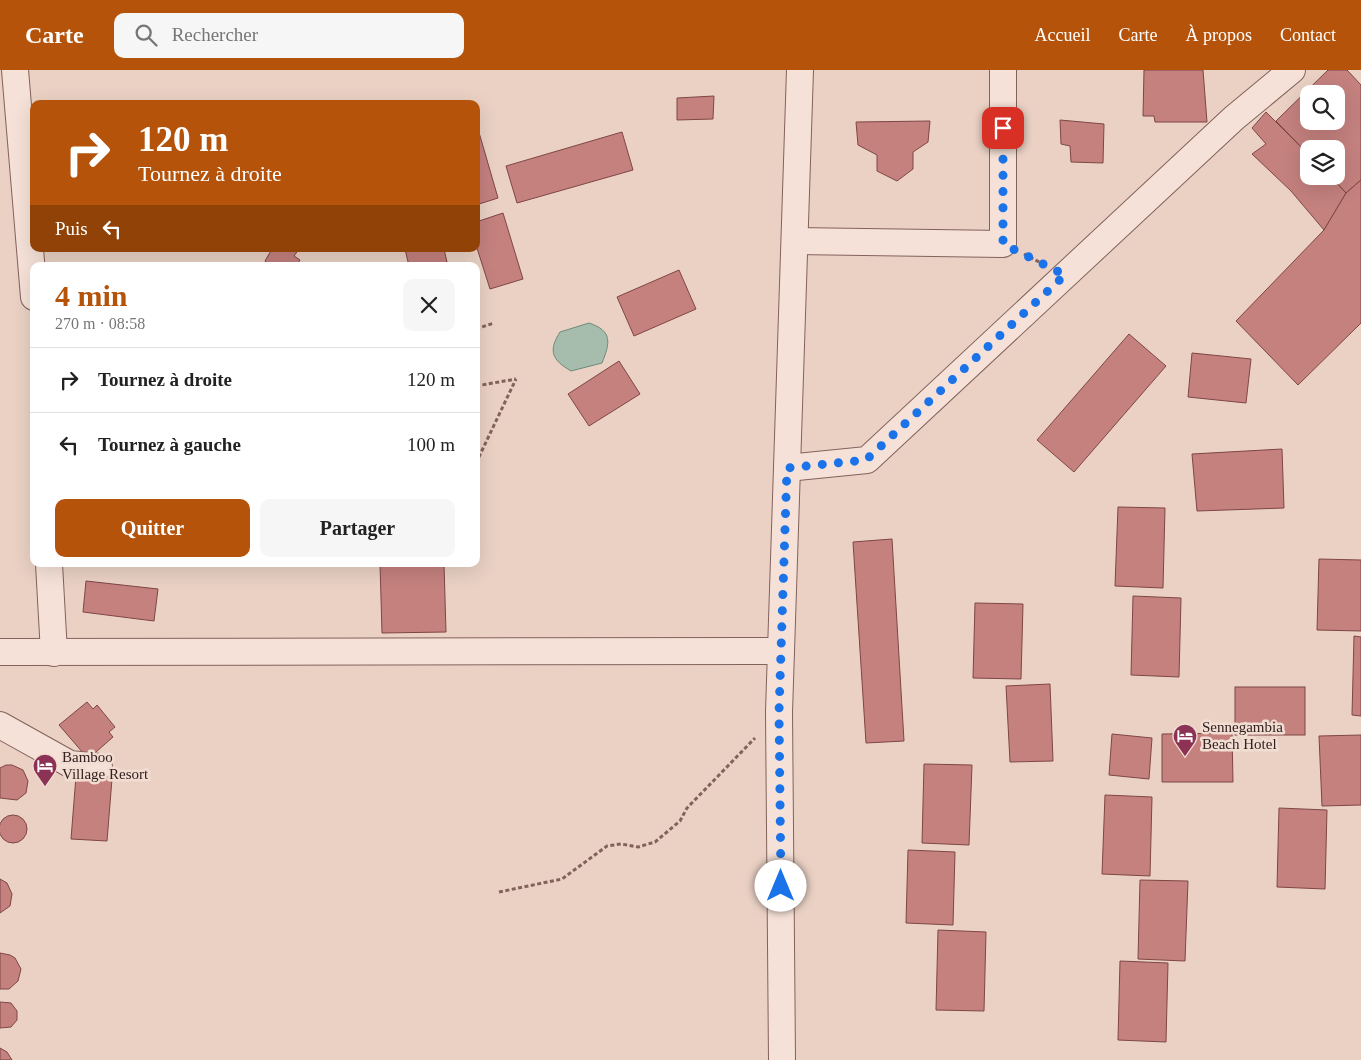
<!DOCTYPE html>
<html lang="fr">
<head>
<meta charset="utf-8">
<style>
  body { margin:0; font-family:"Times New Roman",serif; background:#f6f6f6; color:#222; height:100vh; display:flex; flex-direction:column; font-size:19px; white-space:nowrap }
  * { box-sizing:border-box; margin:0 }
  p { font-size:16px; color:#767676 }
  .icon { flex:none; width:28px; height:28px; fill:none; stroke:currentColor; stroke-width:2; stroke-linecap:round; stroke-linejoin:round }
  .map { position:relative; flex:1; overflow:hidden }
  .drawer { position:absolute; left:30px; top:192px; width:450px; height:305px; display:flex; flex-direction:column; background:#fff; border-radius:10px; box-shadow:0 5px 20px #0002 }
  .drawer>* { flex:none }
  .hud { position:absolute; left:30px; top:30px; width:450px; height:152px; border-radius:10px; box-shadow:0 5px 20px #0002; background:#b45309; color:#fff; overflow:hidden }
  .fabs { position:absolute; left:1300px; top:15px; display:grid; gap:10px }
  .fabs a { display:grid; place-items:center; width:45px; height:45px; border-radius:10px; background:#fff; box-shadow:0 5px 20px #0002; font-size:25px }
  .pin { position:absolute; display:grid; place-items:center; width:42px; height:42px; color:#fff; margin:-21px; border-radius:10px; box-shadow:0 2px 8px #0006 }
  .me { position:absolute; width:55px; margin:-28px; rotate:0deg; stroke-linejoin:round; filter:drop-shadow(0 0 4px #0008) }
  .turn { display:flex; align-items:center; gap:18px; height:105px; padding:0 25px; font-size:22px }
  .turn .icon { width:65px; height:65px; stroke-width:2.5 }
  .turn b { display:block; font-size:35px; line-height:42px }
  .then { display:flex; align-items:center; height:48px; padding:0 25px; background:#0003; gap:10px; font-size:19px }
  .round { display:grid; place-items:center; flex:none; width:52px; height:52px; border-radius:10px; background:#f6f6f6 }
  .summary { display:flex; align-items:center; justify-content:space-between; height:85px; padding:0 25px }
  h1 { font-size:30px; font-weight:700; line-height:38px; color:#b45309 }
  .primary-button { display:flex; gap:10px; margin-top:auto; padding:10px 25px }
  .primary-button a { flex:1; height:58px; border-radius:10px; background:#b45309; color:#fff; font-size:20px; font-weight:700; line-height:58px; text-align:center }
  .primary-button a+a { background:#f6f6f6; color:#222 }
  ul { padding:0; list-style:none }
  li { display:flex; align-items:center; gap:15px; height:65px; padding:0 25px; border-top:1px solid #e0e0e0 }
  li div { flex:1 }
  li b { display:block; font-size:19px }
  li em { font-style:normal }
  header { display:flex; align-items:center; gap:30px; box-sizing:border-box; height:70px; padding:0 25px; background:#b45309; color:#fff }
  header strong { font-size:24px }
  nav { display:flex; gap:28px; margin-inline-start:auto; font-size:18px }
  .search { width:350px; height:45px; background:#f6f6f6; display:flex; align-items:center; gap:12px; box-sizing:border-box; padding:0 18px; border-radius:10px; color:#767676; font-size:19px }
  .map>svg:first-child { display:block }
  .water { fill:#a6bdad; stroke:#6d8a78 }
  .building { fill:#c4817e; stroke:#7f4644; fill-rule:evenodd }
  .lines { fill:none; stroke-linecap:round; stroke-linejoin:round }
  .minor-casing { stroke:#83625c; stroke-width:28 }
  .path { stroke:#83625c; stroke-width:3; stroke-dasharray:4 2.5; stroke-linecap:butt }
  .minor { stroke:#f5e1d7; stroke-width:26 }
  .route { stroke:#1a73e8; stroke-width:9; stroke-dasharray:0 16.2 }
  .labels { text-anchor:middle; dominant-baseline:central; stroke-width:5; stroke-linejoin:round; paint-order:stroke }
  .poi-label { font-size:15px; fill:#34211f; stroke:#f2ddd3; text-anchor:start }
</style>
</head>
<body>
<header>
<strong>Carte</strong>
<div class="search"><svg class="icon" aria-label="search" viewBox="0 0 24 24"><circle cx="10" cy="10" r="6"/><path d="M15 15l6 6"/></svg>Rechercher</div>
<nav><a>Accueil</a><a>Carte</a><a>À propos</a><a>Contact</a></nav>
</header>
<div class="map">
<svg width="1361" height="990" viewBox="0 0 1361 990">
  <rect width="100%" height="100%" fill="#ead1c4"/>
  <path class="water" d="M 589,253 C 613,261 610,273 602,293 L 571,301 C 552,290 548,281 560,262 Z"/>
  <g class="building">
    <path d="M 1144,0 L 1203,0 L 1207,52 L 1155,52 L 1154,46 L 1143,46 Z"/>
    <path d="M 1328,0 L 1347,0 L 1361,15 L 1361,110 L 1346,123 L 1330,106 L 1336,106 L 1336,79 L 1309,79 L 1309,85 L 1276,51 ZM 1309,24 L 1336,24 L 1336,51 L 1309,51 Z"/>
    <path d="M 714,26 L 713,49 L 677,50 L 677,28 Z"/>
    <path d="M 1266,42 L 1309,85 L 1309,106 L 1330,106 L 1346,123 L 1324,160 L 1291,121 L 1252,84 L 1266,74 L 1252,58 Z"/>
    <path d="M 1060,50 L 1104,54 L 1103,93 L 1071,92 L 1070,76 L 1061,74 Z"/>
    <path d="M 930,51 L 928,72 L 913,82 L 913,99 L 897,111 L 877,101 L 877,85 L 858,75 L 856,52 Z"/>
    <path d="M 478,59 L 498,128 L 476,135 L 476,60 Z"/>
    <path d="M 622,62 L 633,100 L 517,133 L 506,96 Z"/>
    <path d="M 1361,110 L 1361,253 L 1298,315 L 1236,251 L 1324,160 L 1346,123 Z"/>
    <path d="M 503,143 L 523,209 L 490,219 L 476,175 L 476,152 Z"/>
    <path d="M 272,179 L 299,179 L 294,186 L 300,190 L 296,196 L 271,196 L 265,191 Z"/>
    <path d="M 405,179 L 444,179 L 447,192 L 428,196 L 409,196 Z"/>
    <path d="M 679,200 L 696,239 L 634,266 L 617,227 Z"/>
    <path d="M 1129,264 L 1166,296 L 1074,402 L 1037,370 Z"/>
    <path d="M 1192,283 L 1251,289 L 1246,333 L 1188,327 Z"/>
    <path d="M 619,291 L 640,324 L 589,356 L 568,324 Z"/>
    <path d="M 1282,379 L 1284,438 L 1197,441 L 1192,384 Z"/>
    <path d="M 1118,437 L 1165,438 L 1163,518 L 1115,516 Z"/>
    <path d="M 892,469 L 904,671 L 866,673 L 853,472 Z"/>
    <path d="M 1319,489 L 1361,490 L 1361,561 L 1317,560 Z"/>
    <path d="M 380,494 L 444,494 L 446,562 L 382,563 Z"/>
    <path d="M 86,511 L 158,519 L 154,551 L 83,542 Z"/>
    <path d="M 1133,526 L 1181,528 L 1179,607 L 1131,605 Z"/>
    <path d="M 975,533 L 1023,534 L 1021,609 L 973,608 Z"/>
    <path d="M 1354,566 L 1361,567 L 1361,646 L 1352,645 Z"/>
    <path d="M 1050,614 L 1053,691 L 1010,692 L 1006,616 Z"/>
    <rect x="1235" y="617" width="70" height="48"/>
    <path d="M 87,632 L 93,639 L 97,635 L 115,657 L 109,662 L 113,667 L 96,682 L 90,691 L 59,655 Z"/>
    <path d="M 1232,663 L 1233,712 L 1162,712 L 1162,664 Z"/>
    <path d="M 1112,664 L 1152,668 L 1149,709 L 1109,705 Z"/>
    <path d="M 1361,665 L 1361,735 L 1322,736 L 1319,666 Z"/>
    <path d="M 924,694 L 972,695 L 969,775 L 922,773 Z"/>
    <path d="M 6,695 L 12,695 L 23,700 L 28,711 L 26,723 L 17,730 L 0,728 L 0,698 Z"/>
    <path d="M 76,706 L 112,709 L 107,771 L 71,769 Z"/>
    <path d="M 1105,725 L 1152,727 L 1150,806 L 1102,804 Z"/>
    <path d="M 1279,738 L 1327,740 L 1325,819 L 1277,817 Z"/>
    <circle cx="13" cy="759" r="14"/>
    <path d="M 908,780 L 955,782 L 953,855 L 906,853 Z"/>
    <path d="M 0,809 L 7,813 L 12,824 L 10,836 L 0,843 Z"/>
    <path d="M 1140,810 L 1188,811 L 1185,891 L 1138,889 Z"/>
    <path d="M 938,860 L 986,862 L 984,941 L 936,940 Z"/>
    <path d="M 0,883 L 10,885 L 15,888 L 21,899 L 18,911 L 9,919 L 0,919 Z"/>
    <path d="M 1120,891 L 1168,893 L 1166,972 L 1118,970 Z"/>
    <path d="M 0,932 L 11,933 L 17,941 L 17,950 L 11,957 L 0,958 Z"/>
    <path d="M 0,978 L 7,982 L 12,990 L 0,990 Z"/>
  </g>
  <g class="lines">
    <defs>
      <g id="minor">
        <path d="M 15,0 L 34,227"/>
        <path d="M 795,171 L 1003,174 L 1003,0"/>
        <path d="M 787,398 L 867,390 L 1234,48 L 1292,0"/>
        <path d="M 49,494 L 54,583"/>
        <path d="M 0,582 L 781,581"/>
        <path d="M 0,655 L 70,694 L 99,697"/>
        <path d="M 782,990 L 779,642 L 800,0"/>
      </g>
    </defs>
    <use href="#minor" class="minor-casing"/>
    <g class="path">
      <path d="M 1024,184 L 1043,194"/>
      <path d="M 476,259 L 494,253"/>
      <path d="M 476,316 L 516,309"/>
      <path d="M 476,393 L 516,309"/>
      <path d="M 499,822 L 562,809 L 607,776 L 621,774 L 638,777 L 655,772 L 680,751 L 687,738 L 755,668"/>
    </g>
    <use href="#minor" class="minor"/>
  </g>
  <g class="lines">
    <path class="route" d="M 781,816 L 779,642 L 787,398 L 866,390 L 1065,205 L 1003,174 L 1003,58"/>
  </g>
  <defs>
    <symbol id="hotel-pin" viewBox="-11 -11 22 30"><path d="M0 17L-7.5 6A9.5 9.5 0 1 1 7.5 6Z" fill="#8c3254" stroke="#f2ddd3"/><path d="M-6-4.5h1.5V1H6V5H4.5V3h-9V5H-6ZM-4 0a1.8 1.8 0 1 1 3.6 0ZM.5 0V-2.5h3Q6-2.5 6 0Z" fill="#fff"/></symbol>
  </defs>
  <g fill-rule="evenodd">
    <use href="#hotel-pin" x="1171" y="652" width="28" height="38"/>
    <use href="#hotel-pin" x="31" y="682" width="28" height="38"/>
  </g>
  <g class="labels">
    <g class="poi-label">
      <text x="1202" y="657">Sennegambia<tspan x="1202" dy="17">Beach Hotel</tspan></text>
      <text x="62" y="687">Bamboo<tspan x="62" dy="17">Village Resort</tspan></text>
    </g>
  </g>
</svg>
<div class="fabs">
<a><svg class="icon" aria-label="search" viewBox="0 0 24 24"><circle cx="10" cy="10" r="6"/><path d="M15 15l6 6"/></svg></a>
<a><svg class="icon" aria-label="layers" viewBox="0 0 24 24"><path d="M12 4l9 5-9 5-9-5zM3 14l9 5 9-5"/></svg></a>
</div>
<div class="pin" style="left:1003px;top:58px;background:#d93025"><svg class="icon" aria-label="arrive" viewBox="0 0 24 24"><path d="M6 21V4h12l-3 4 3 4H6"/></svg></div>
<svg class="me" style="left:781px;top:816px" viewBox="-20 -20 40 40"><circle r="19" fill="#fff"/><path d="M0-13L10 11 0 6-10 11z" fill="#1a73e8"/></svg>
<div class="hud">
<div class="turn"><svg class="icon" aria-label="right" viewBox="0 0 24 24"><path d="M7 20v-9h11M14 6l5 5-5 5"/></svg><div><b>120 m</b>Tournez à droite</div></div>
<div class="then">Puis<svg class="icon" aria-label="left" viewBox="0 0 24 24"><path d="M17 20v-9H6M10 6l-5 5 5 5"/></svg></div>
</div>
<section class="drawer">
<div class="summary"><div><h1>4 min</h1><p>270 m · 08:58</p></div><a class="round"><svg class="icon" aria-label="close" viewBox="0 0 24 24"><path d="M6 6l12 12M18 6L6 18"/></svg></a></div>
<ul>
<li><svg class="icon" aria-label="right" viewBox="0 0 24 24"><path d="M7 20v-9h11M14 6l5 5-5 5"/></svg><div><b>Tournez à droite</b></div><em>120 m</em></li>
<li><svg class="icon" aria-label="left" viewBox="0 0 24 24"><path d="M17 20v-9H6M10 6l-5 5 5 5"/></svg><div><b>Tournez à gauche</b></div><em>100 m</em></li>
</ul>
<div class="primary-button"><a>Quitter</a><a>Partager</a></div>
</section>
</div>
</body>
</html>
